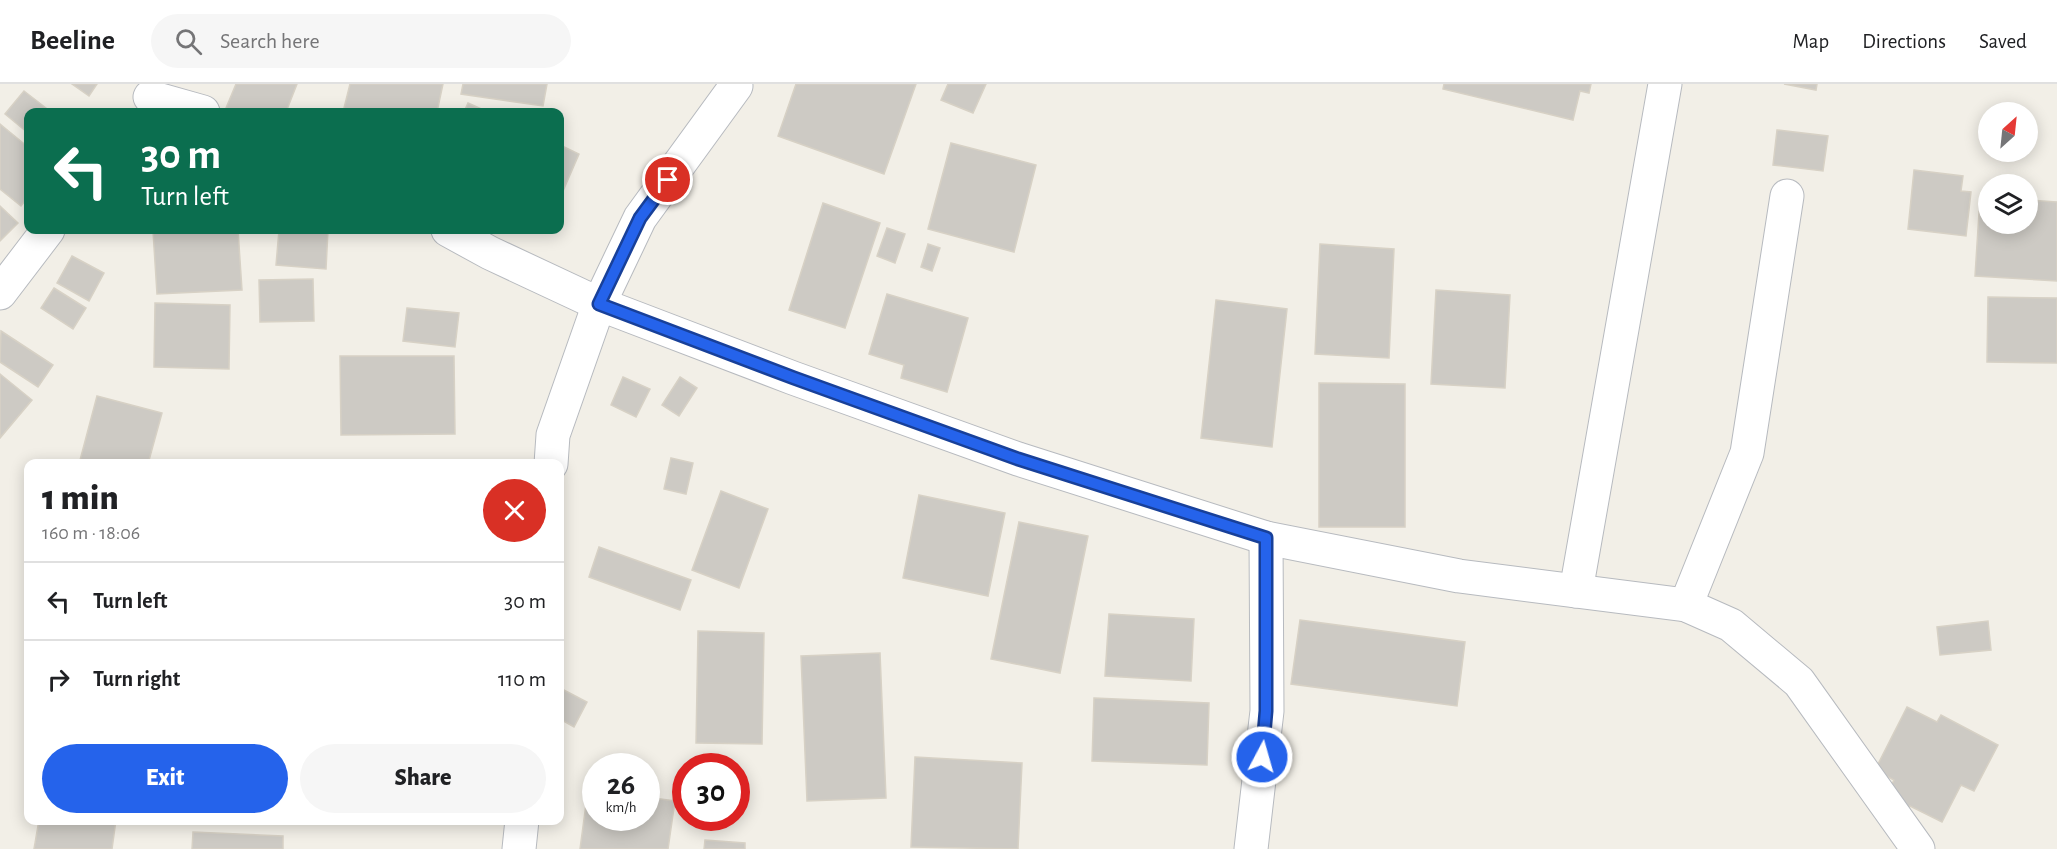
<!DOCTYPE html>
<html lang="en">
<head>
<meta charset="utf-8">
<style>
  body { margin:0; font-family:"Alegreya Sans",sans-serif; background:#f6f6f6; color:#202124; height:100vh; display:flex; flex-direction:column; font-size:22px; white-space:nowrap }
  * { box-sizing:border-box; margin:0 }
  p { font-size:20px; color:#757577 }
  .icon { flex:none; width:33px; height:33px; fill:none; stroke:currentColor; stroke-width:2; stroke-linecap:round; stroke-linejoin:round }
  .map { position:relative; flex:1; overflow:hidden }
  .panel { position:absolute; left:24px; top:375px; width:540px; height:366px; display:flex; flex-direction:column; background:#fff; border-radius:12px; box-shadow:0 3px 15px #0003 }
  .panel>* { flex:none }
  .hud { position:absolute; left:24px; top:24px; width:540px; height:126px; border-radius:12px; box-shadow:0 3px 15px #0003; background:#0b6e4f; color:#fff; overflow:hidden }
  .needle { width:39px; rotate:27deg }
  .buttons { position:absolute; left:1978px; top:18px; display:grid; gap:12px }
  .buttons a { display:grid; place-items:center; width:60px; height:60px; border-radius:50%; background:#fff; box-shadow:0 3px 15px #0003; font-size:30px }
  .speed { position:absolute; left:582px; top:669px; display:flex; gap:12px; font-size:30px; font-weight:700; text-align:center }
  .speed>* { display:grid; place-content:center; width:78px; height:78px; border-radius:50%; background:#fff; box-shadow:0 3px 15px #0003; line-height:1 }
  .speed small { font-size:15px; font-weight:400 }
  .speed .limit { border:9px solid #d22; background:#fff; color:#111 }
  .pin { position:absolute; display:grid; place-items:center; width:51px; height:51px; color:#fff; margin:-26px; border:3px solid #fff; border-radius:50%; box-shadow:0 2px 6px #0007 }
  .me { position:absolute; width:66px; margin:-33px; rotate:6deg; stroke-linejoin:round; filter:drop-shadow(0 0 4px #0008) }
  .turn { display:flex; align-items:center; gap:21px; height:126px; padding:0 18px; font-size:27px }
  .turn .icon { width:78px; height:78px; stroke-width:2.5 }
  .turn b { display:block; font-size:42px; line-height:51px }
  .round { display:grid; place-items:center; flex:none; width:63px; height:63px; border-radius:32px; background:#f6f6f6 }
  .overview { display:flex; align-items:center; justify-content:space-between; height:102px; padding:0 18px }
  h1 { font-size:36px; font-weight:800; line-height:45px }
  .button { display:flex; gap:12px; margin-top:auto; padding:12px 18px }
  .button a { flex:1; height:69px; border-radius:36px; background:#2563eb; color:#fff; font-size:24px; font-weight:800; line-height:69px; text-align:center }
  .button a+a { background:#f6f6f6; color:#202124 }
  ul { padding:0; list-style:none }
  li { display:flex; align-items:center; gap:18px; height:78px; padding:0 18px; border-top:2px solid #e0e0e0 }
  li div { flex:1 }
  li b { display:block; font-size:22px }
  li em { font-style:normal }
  header { display:flex; align-items:center; gap:36px; box-sizing:border-box; height:84px; padding:0 30px; background:#fff; border-bottom:2px solid #e0e0e0 }
  header strong { font-size:28px }
  nav { display:flex; gap:33px; margin-inline-start:auto; font-size:21px }
  .search { width:420px; height:54px; background:#f6f6f6; display:flex; align-items:center; gap:15px; box-sizing:border-box; padding:0 21px; border-radius:33px; color:#757577; font-size:22px }
  .map>svg:first-child { display:block }
  .building { fill:#cdcac4; stroke:#d7d1c5; stroke-width:1.5 }
  .lines { fill:none; stroke-linecap:round; stroke-linejoin:round }
  .minor-casing { stroke:#b7babf; stroke-width:35 }
  .minor { stroke:#fff; stroke-width:33 }
  .route-casing { stroke:#184099; stroke-width:15 }
  .route { stroke:#2563eb; stroke-width:10 }
</style>
</head>
<body>
<header>
<strong>Beeline</strong>
<div class="search"><svg class="icon" aria-label="search" viewBox="0 0 24 24"><circle cx="10" cy="10" r="6"/><path d="M15 15l6 6"/></svg>Search here</div>
<nav><a>Map</a><a>Directions</a><a>Saved</a></nav>
</header>
<div class="map">
<svg width="2057" height="765" viewBox="0 0 2057 765">
  <rect width="100%" height="100%" fill="#f2efe7"/>
  <g class="building">
    <path d="M 72,0 L 97,0 L 89,12 Z"/>
    <path d="M 236,0 L 297,0 L 286,28 L 237,28 L 226,24 Z"/>
    <path d="M 350,0 L 443,0 L 437,28 L 343,28 Z"/>
    <path d="M 463,0 L 547,0 L 543,22 L 461,10 Z"/>
    <path d="M 796,0 L 916,0 L 884,90 L 778,52 Z"/>
    <path d="M 948,0 L 986,0 L 973,29 L 941,16 Z"/>
    <path d="M 1444,0 L 1591,0 L 1589,9 L 1580,7 L 1573,36 L 1443,5 Z"/>
    <path d="M 1784,0 L 1817,0 L 1816,6 Z"/>
    <path d="M 24,7 L 51,28 L 28,28 L 28,49 L 5,30 Z"/>
    <path d="M 468,19 L 488,28 L 464,28 Z"/>
    <path d="M 0,40 L 28,63 L 28,113 L 21,122 L 0,105 Z"/>
    <path d="M 1777,46 L 1828,52 L 1823,87 L 1773,81 Z"/>
    <path d="M 951,59 L 1036,81 L 1014,168 L 928,145 Z"/>
    <path d="M 560,61 L 579,70 L 560,114 Z"/>
    <path d="M 1914,86 L 1963,92 L 1961,107 L 1971,108 L 1966,152 L 1908,145 Z"/>
    <path d="M 1980,113 L 1989,114 L 1989,140 L 2028,140 L 2028,116 L 2057,118 L 2057,197 L 1975,192 Z"/>
    <path d="M 823,119 L 880,139 L 845,244 L 789,226 Z"/>
    <path d="M 0,122 L 18,139 L 0,157 Z"/>
    <path d="M 887,144 L 905,150 L 895,179 L 877,172 Z"/>
    <path d="M 185,146 L 238,146 L 242,206 L 157,210 L 153,147 Z"/>
    <path d="M 279,146 L 328,146 L 326,185 L 276,181 Z"/>
    <path d="M 928,160 L 940,164 L 932,187 L 921,183 Z"/>
    <path d="M 1320,160 L 1394,165 L 1389,274 L 1315,270 Z"/>
    <path d="M 72,172 L 104,189 L 89,217 L 57,199 Z"/>
    <path d="M 313,195 L 314,237 L 260,238 L 259,196 Z"/>
    <path d="M 54,204 L 86,224 L 73,245 L 41,224 Z"/>
    <path d="M 1436,206 L 1510,211 L 1505,304 L 1431,300 Z"/>
    <path d="M 887,210 L 968,234 L 947,308 L 901,294 L 904,281 L 869,270 Z"/>
    <path d="M 1988,213 L 2057,214 L 2057,279 L 1987,278 Z"/>
    <path d="M 1216,216 L 1287,225 L 1272,363 L 1201,354 Z"/>
    <path d="M 155,219 L 230,221 L 229,285 L 154,283 Z"/>
    <path d="M 407,224 L 459,229 L 455,263 L 403,257 Z"/>
    <path d="M 1,247 L 53,281 L 38,303 L 0,278 Z"/>
    <path d="M 340,272 L 454,272 L 455,350 L 341,351 Z"/>
    <path d="M 0,290 L 32,316 L 0,354 Z"/>
    <path d="M 623,293 L 650,305 L 636,333 L 611,321 Z"/>
    <path d="M 680,293 L 697,304 L 679,332 L 662,321 Z"/>
    <path d="M 1319,299 L 1405,300 L 1405,443 L 1319,443 Z"/>
    <path d="M 97,312 L 162,329 L 148,380 L 79,380 Z"/>
    <path d="M 671,374 L 693,379 L 686,410 L 664,405 Z"/>
    <path d="M 721,407 L 768,425 L 739,504 L 692,486 Z"/>
    <path d="M 919,411 L 1005,429 L 988,512 L 903,494 Z"/>
    <path d="M 1019,438 L 1088,452 L 1060,589 L 991,575 Z"/>
    <path d="M 599,463 L 691,496 L 680,526 L 589,493 Z"/>
    <path d="M 1109,530 L 1194,535 L 1191,597 L 1105,592 Z"/>
    <path d="M 1300,536 L 1465,558 L 1457,622 L 1291,600 Z"/>
    <path d="M 1988,537 L 1991,566 L 1940,571 L 1937,543 Z"/>
    <path d="M 698,547 L 764,549 L 762,660 L 696,659 Z"/>
    <path d="M 880,569 L 886,714 L 807,717 L 801,572 Z"/>
    <path d="M 560,604 L 587,618 L 574,643 L 560,635 Z"/>
    <path d="M 1094,614 L 1209,619 L 1207,681 L 1092,677 Z"/>
    <path d="M 1907,623 L 1937,638 L 1941,631 L 1998,661 L 1974,707 L 1961,701 L 1942,738 L 1910,722 L 1907,727 L 1884,716 L 1894,696 L 1875,686 Z"/>
    <path d="M 915,673 L 1022,679 L 1018,765 L 911,763 Z"/>
    <path d="M 588,705 L 596,706 L 596,734 L 646,734 L 646,713 L 675,717 L 668,765 L 580,765 Z"/>
    <path d="M 39,736 L 116,736 L 112,765 L 34,765 Z"/>
    <path d="M 193,748 L 283,752 L 283,765 L 192,765 Z"/>
    <path d="M 705,756 L 745,759 L 745,765 L 704,765 Z"/>
  </g>
  <g class="lines">
    <defs>
      <g id="minor">
        <path d="M 150,13 L 203,28"/>
        <path d="M 448,146 L 490,169 L 599,220 L 793,294 L 1018,375 L 1266,454 L 1459,492 L 1686,521 L 1731,541 L 1799,598 L 1918,765"/>
        <path d="M 0,209 L 48,146"/>
        <path d="M 551,380 L 553,351 L 599,220 L 640,134 L 736,2"/>
        <path d="M 1576,507 L 1665,0"/>
        <path d="M 1686,521 L 1747,369 L 1787,112"/>
        <path d="M 519,765 L 522,736"/>
        <path d="M 1251,765 L 1267,627 L 1266,454"/>
      </g>
    </defs>
    <use href="#minor" class="minor-casing"/>
    <use href="#minor" class="minor"/>
  </g>
  <g class="lines">
    <defs>
      <path id="route" d="M 668,96 L 640,134 L 599,220 L 794,294 L 1018,375 L 1266,454 L 1266,627 L 1262,673"/>
    </defs>
    <use href="#route" class="route-casing"/>
    <use href="#route" class="route"/>
  </g>
</svg>
<div class="buttons">
<a><svg class="needle" viewBox="-14 -14 28 28"><path d="M0-13l5 13h-10z" fill="#e53935"/><path d="M0 13l5-13h-10z" fill="#757577"/></svg></a>
<a><svg class="icon" aria-label="layers" viewBox="0 0 24 24"><path d="M12 4l9 5-9 5-9-5zM3 14l9 5 9-5"/></svg></a>
</div>
<div class="speed"><div>26<small>km/h</small></div><div class="limit">30</div></div>
<div class="pin" style="left:668px;top:96px;background:#d93025"><svg class="icon" aria-label="arrive" viewBox="0 0 24 24"><path d="M6 21V4h12l-3 4 3 4H6"/></svg></div>
<svg class="me" style="left:1262px;top:673px" viewBox="-20 -20 40 40"><circle r="17" fill="#2563eb" stroke="#fff" stroke-width="3"/><path d="M0-11L8 9 0 5-8 9z" fill="#fff"/></svg>
<div class="hud">
<div class="turn"><svg class="icon" aria-label="left" viewBox="0 0 24 24"><path d="M17 20v-9H6M10 6l-5 5 5 5"/></svg><div><b>30 m</b>Turn left</div></div>
</div>
<section class="panel">
<div class="overview"><div><h1>1 min</h1><p>160 m · 18:06</p></div><a class="round" style="background:#d93025;color:#fff"><svg class="icon" aria-label="close" viewBox="0 0 24 24"><path d="M6 6l12 12M18 6L6 18"/></svg></a></div>
<ul>
<li><svg class="icon" aria-label="left" viewBox="0 0 24 24"><path d="M17 20v-9H6M10 6l-5 5 5 5"/></svg><div><b>Turn left</b></div><em>30 m</em></li>
<li><svg class="icon" aria-label="right" viewBox="0 0 24 24"><path d="M7 20v-9h11M14 6l5 5-5 5"/></svg><div><b>Turn right</b></div><em>110 m</em></li>
</ul>
<div class="button"><a>Exit</a><a>Share</a></div>
</section>
</div>
</body>
</html>
